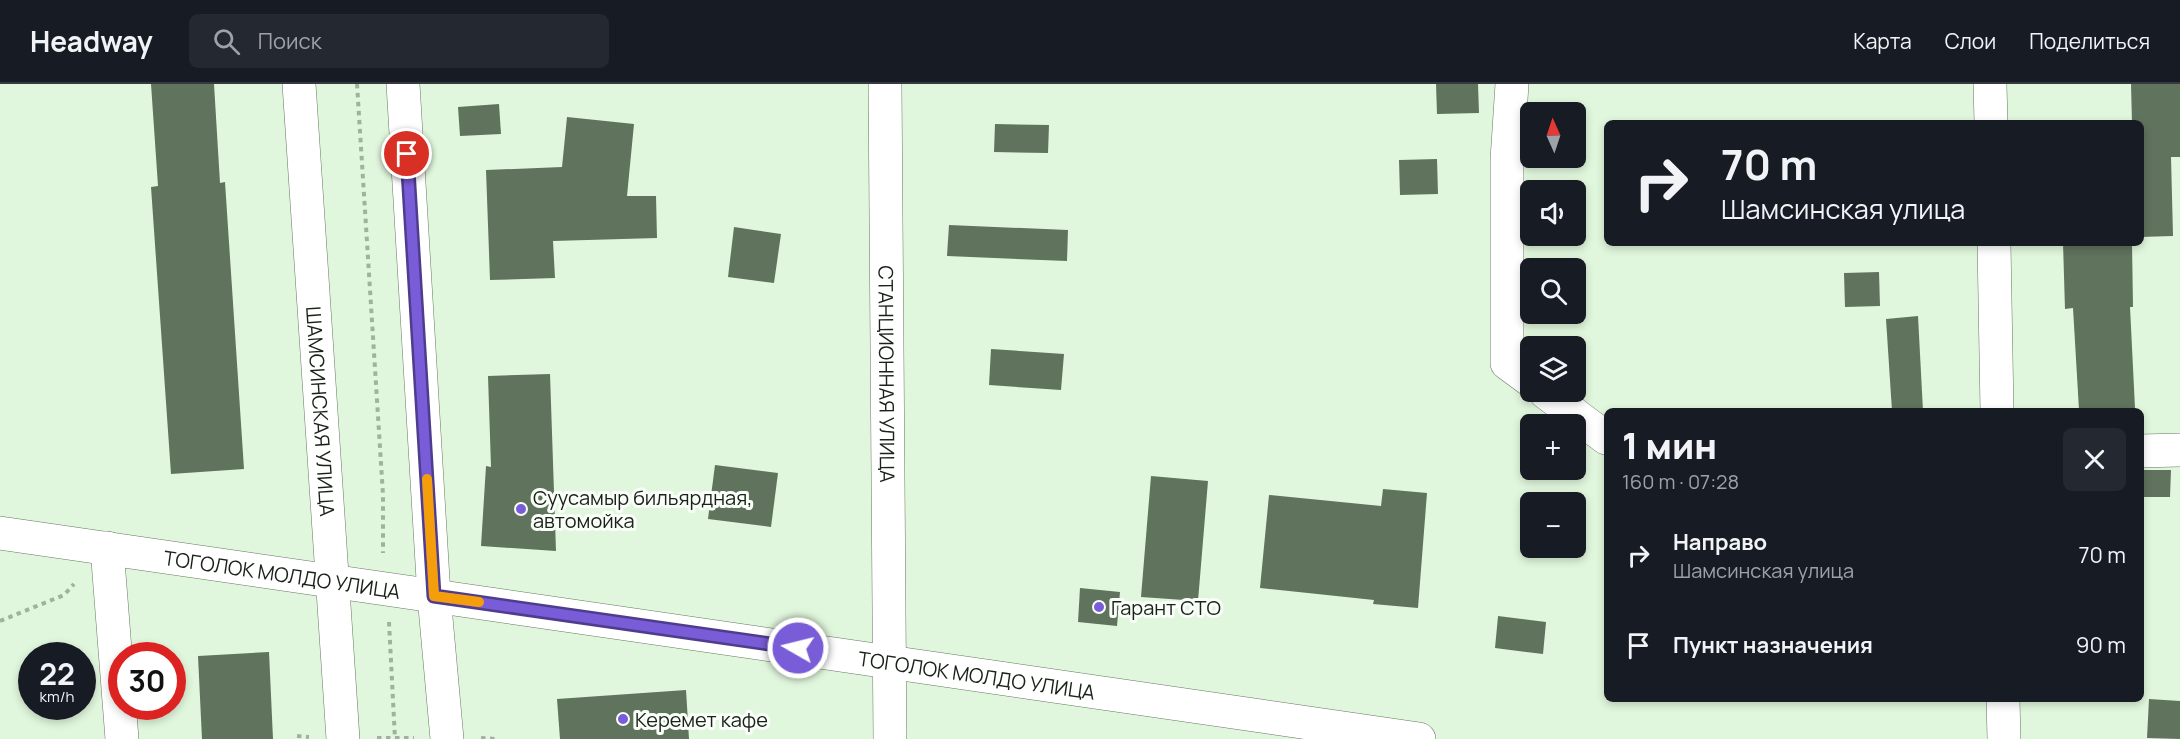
<!DOCTYPE html>
<html lang="ru">
<head>
<meta charset="utf-8">
<style>
  body { margin:0; font-family:Manrope,sans-serif; background:#242831; color:#f1f3f6; height:100vh; display:flex; flex-direction:column; font-size:22px; white-space:nowrap }
  * { box-sizing:border-box; margin:0 }
  p { font-size:20px; color:#9ea1a6 }
  .icon { flex:none; width:33px; height:33px; fill:none; stroke:currentColor; stroke-width:2; stroke-linecap:round; stroke-linejoin:round }
  .map { position:relative; flex:1; overflow:hidden }
  .drawer { position:absolute; left:1604px; top:324px; width:540px; height:294px; display:flex; flex-direction:column; background:#171b24; border-radius:9px; box-shadow:0 3px 9px #0003 }
  .drawer>* { flex:none }
  .banner { position:absolute; left:1604px; top:36px; width:540px; height:126px; border-radius:9px; box-shadow:0 3px 9px #0003; background:#171b24; color:#f1f3f6; overflow:hidden }
  .needle { width:39px; rotate:357deg }
  .buttons { position:absolute; left:1520px; top:18px; display:grid; gap:12px }
  .buttons a { display:grid; place-items:center; width:66px; height:66px; border-radius:9px; background:#171b24; box-shadow:0 3px 9px #0003; font-size:30px }
  .speed { position:absolute; left:18px; top:558px; display:flex; gap:12px; font-size:30px; font-weight:700; text-align:center }
  .speed>* { display:grid; place-content:center; width:78px; height:78px; border-radius:50%; background:#171b24; box-shadow:0 3px 9px #0003; line-height:1 }
  .speed small { font-size:15px; font-weight:400 }
  .speed .limit { border:9px solid #d22; background:#fff; color:#111 }
  .pin { position:absolute; display:grid; place-items:center; width:51px; height:51px; color:#fff; margin:-26px; border:3px solid #fff; border-radius:50%; box-shadow:0 2px 6px #0007 }
  .me { position:absolute; width:66px; margin:-33px; rotate:278deg; stroke-linejoin:round; filter:drop-shadow(0 0 4px #0008) }
  .turn { display:flex; align-items:center; gap:21px; height:126px; padding:0 18px; font-size:27px }
  .turn .icon { width:78px; height:78px; stroke-width:2.5 }
  .turn b { display:block; font-size:42px; line-height:51px }
  .round { display:grid; place-items:center; flex:none; width:63px; height:63px; border-radius:9px; background:#242831 }
  .summary { display:flex; align-items:center; justify-content:space-between; height:102px; padding:0 18px }
  h1 { font-size:36px; font-weight:800; line-height:45px }
  ul { padding:0; list-style:none }
  li { display:flex; align-items:center; gap:18px; height:90px; padding:0 18px }
  li div { flex:1 }
  li b { display:block; font-size:22px }
  li em { font-style:normal }
  header { display:flex; align-items:center; gap:36px; box-sizing:border-box; height:84px; padding:0 30px; background:#171b24; border-bottom:2px solid #363941 }
  header strong { font-size:28px }
  nav { display:flex; gap:33px; margin-inline-start:auto; font-size:21px }
  .search { width:420px; height:54px; background:#242831; display:flex; align-items:center; gap:15px; box-sizing:border-box; padding:0 21px; border-radius:9px; color:#9ea1a6; font-size:22px }
  .map>svg:first-child { display:block }
  .building { fill:#60735d }
  .lines { fill:none; stroke-linecap:round; stroke-linejoin:round }
  .minor-casing { stroke:#667862; stroke-width:34 }
  .major-casing { stroke:#667862; stroke-width:34 }
  .path { stroke:#a0b29d; stroke-width:4; stroke-dasharray:4.5 4.5; stroke-linecap:butt }
  .minor { stroke:#fff; stroke-width:33 }
  .major { stroke:#fff; stroke-width:33 }
  .route-casing { stroke:#4f3c8c; stroke-width:15 }
  .route { stroke:#795cd7; stroke-width:10 }
  .slow { stroke:#f59e0b; stroke-width:10 }
  .poi-dot { fill:#795cd7; stroke:#fafef9; stroke-width:2 }
  .labels { text-anchor:middle; dominant-baseline:central; stroke-width:6; stroke-linejoin:round; paint-order:stroke }
  .street-label { font-size:20px; fill:#192118; stroke:#fafef9 }
  .poi-label { font-size:20px; fill:#192118; stroke:#fafef9; text-anchor:start }
</style>
</head>
<body>
<header>
<strong>Headway</strong>
<div class="search"><svg class="icon" aria-label="search" viewBox="0 0 24 24"><circle cx="10" cy="10" r="6"/><path d="M15 15l6 6"/></svg>Поиск</div>
<nav><a>Карта</a><a>Слои</a><a>Поделиться</a></nav>
</header>
<div class="map">
<svg width="2180" height="655" viewBox="0 0 2180 655">
  <rect width="100%" height="100%" fill="#e1f7dd"/>
  <g class="building">
    <path d="M 151,0 L 214,0 L 220,99 L 225,98 L 244,385 L 171,390 L 151,103 L 158,102 Z"/>
    <path d="M 1436,0 L 1478,0 L 1479,29 L 1437,30 Z"/>
    <path d="M 2131,0 L 2180,0 L 2180,73 L 2171,73 L 2173,152 L 2140,153 L 2140,39 L 2132,39 Z"/>
    <path d="M 499,20 L 501,50 L 460,52 L 458,23 Z"/>
    <path d="M 567,33 L 634,40 L 627,112 L 656,112 L 657,154 L 553,157 L 555,194 L 490,196 L 486,86 L 562,83 Z"/>
    <path d="M 995,40 L 1049,41 L 1048,69 L 994,68 Z"/>
    <path d="M 1437,75 L 1438,110 L 1400,111 L 1399,76 Z"/>
    <path d="M 949,141 L 1068,146 L 1067,177 L 947,172 Z"/>
    <path d="M 734,143 L 781,150 L 774,199 L 728,193 Z"/>
    <path d="M 2063,159 L 2132,159 L 2133,223 L 2130,223 L 2135,324 L 2079,326 L 2073,224 L 2065,225 Z"/>
    <path d="M 1879,188 L 1880,222 L 1845,223 L 1844,189 Z"/>
    <path d="M 1918,232 L 1923,327 L 1892,327 L 1886,235 Z"/>
    <path d="M 991,265 L 1064,270 L 1061,306 L 989,301 Z"/>
    <path d="M 550,290 L 556,467 L 481,462 L 486,382 L 491,383 L 488,292 Z"/>
    <path d="M 715,381 L 778,389 L 771,443 L 708,435 Z"/>
    <path d="M 2140,386 L 2171,386 L 2170,413 L 2140,413 Z"/>
    <path d="M 1151,392 L 1208,397 L 1198,517 L 1141,513 Z"/>
    <path d="M 1383,405 L 1427,409 L 1418,524 L 1373,520 L 1374,516 L 1260,504 L 1269,411 L 1381,422 Z"/>
    <path d="M 1080,504 L 1120,508 L 1117,542 L 1078,538 Z"/>
    <path d="M 1498,532 L 1546,538 L 1543,570 L 1495,564 Z"/>
    <path d="M 269,568 L 273,655 L 202,655 L 198,572 Z"/>
    <path d="M 686,606 L 689,655 L 560,655 L 557,615 Z"/>
    <path d="M 2149,615 L 2180,617 L 2180,655 L 2147,654 Z"/>
  </g>
  <g class="lines">
    <defs>
      <g id="minor">
        <path id="s1" d="M 885,0 L 890,655"/>
        <path d="M 1512,0 L 1507,76 L 1507,279 L 1530,296"/>
        <path d="M 1990,0 L 1991,39"/>
        <path d="M 1994,159 L 1997,327"/>
        <path d="M 1545,308 L 1606,354"/>
        <path d="M 2140,367 L 2180,366"/>
        <path id="s2" d="M 0,449 L 1419,655"/>
        <path d="M 107,464 L 122,655"/>
        <path d="M 2003,615 L 2004,655"/>
      </g>
      <g id="major">
        <path id="s3" d="M 299,0 L 343,655"/>
        <path d="M 403,0 L 434,512 L 447,655"/>
      </g>
    </defs>
    <use href="#minor" class="minor-casing"/>
    <use href="#major" class="major-casing"/>
    <g class="path">
      <path d="M 357,0 L 383,411 L 383,469"/>
      <path d="M 0,537 L 64,511 L 74,500"/>
      <path d="M 389,538 L 395,655"/>
      <path d="M 297,652 L 309,653"/>
      <path d="M 377,654 L 414,654"/>
      <path d="M 481,654 L 496,655"/>
    </g>
    <use href="#minor" class="minor"/>
    <use href="#major" class="major"/>
  </g>
  <g class="lines">
    <defs>
      <path id="route" d="M 407,70 L 434,512 L 798,564"/>
    </defs>
    <use href="#route" class="route-casing"/>
    <use href="#route" class="route"/>
    <path class="slow" d="M 427,395 L 434,512 L 479,518"/>
  </g>
  <g class="poi-dot">
    <circle cx="521" cy="425" r="6"/>
    <circle cx="1099" cy="523" r="6"/>
    <circle cx="623" cy="635" r="6"/>
  </g>
  <g class="labels">
    <g class="street-label">
      <text stroke="none"><textPath href="#s1" startOffset="290">СТАНЦИОННАЯ УЛИЦА</textPath></text>
      <text stroke="none"><textPath href="#s3" startOffset="328">ШАМСИНСКАЯ УЛИЦА</textPath></text>
      <text stroke="none"><textPath href="#s2" startOffset="285">ТОГОЛОК МОЛДО УЛИЦА</textPath></text>
      <text stroke="none"><textPath href="#s2" startOffset="987">ТОГОЛОК МОЛДО УЛИЦА</textPath></text>
    </g>
    <g class="poi-label">
      <text x="533" y="413">Суусамыр бильярдная,<tspan x="533" dy="23">автомойка</tspan></text>
      <text x="1111" y="523">Гарант СТО</text>
      <text x="635" y="635">Керемет кафе</text>
    </g>
  </g>
</svg>
<div class="buttons">
<a><svg class="needle" viewBox="-14 -14 28 28"><path d="M0-13l5 13h-10z" fill="#e53935"/><path d="M0 13l5-13h-10z" fill="#9ea1a6"/></svg></a>
<a><svg class="icon" aria-label="sound" viewBox="0 0 24 24"><path d="M4 9h4l5-4v14l-5-4H4zM17 9q2 3 0 6"/></svg></a>
<a><svg class="icon" aria-label="search" viewBox="0 0 24 24"><circle cx="10" cy="10" r="6"/><path d="M15 15l6 6"/></svg></a>
<a><svg class="icon" aria-label="layers" viewBox="0 0 24 24"><path d="M12 4l9 5-9 5-9-5zM3 14l9 5 9-5"/></svg></a>
<a>+</a>
<a>−</a>
</div>
<div class="speed"><div>22<small>km/h</small></div><div class="limit">30</div></div>
<div class="pin" style="left:407px;top:70px;background:#d93025"><svg class="icon" aria-label="arrive" viewBox="0 0 24 24"><path d="M6 21V4h12l-3 4 3 4H6"/></svg></div>
<svg class="me" style="left:798px;top:564px" viewBox="-20 -20 40 40"><circle r="17" fill="#795cd7" stroke="#fff" stroke-width="3"/><path d="M0-11L8 9 0 5-8 9z" fill="#fff"/></svg>
<div class="banner">
<div class="turn"><svg class="icon" aria-label="right" viewBox="0 0 24 24"><path d="M7 20v-9h11M14 6l5 5-5 5"/></svg><div><b>70 m</b>Шамсинская улица</div></div>
</div>
<section class="drawer">
<div class="summary"><div><h1>1 мин</h1><p>160 m · 07:28</p></div><a class="round"><svg class="icon" aria-label="close" viewBox="0 0 24 24"><path d="M6 6l12 12M18 6L6 18"/></svg></a></div>
<ul>
<li><svg class="icon" aria-label="right" viewBox="0 0 24 24"><path d="M7 20v-9h11M14 6l5 5-5 5"/></svg><div><b>Направо</b><p>Шамсинская улица</p></div><em>70 m</em></li>
<li><svg class="icon" aria-label="arrive" viewBox="0 0 24 24"><path d="M6 21V4h12l-3 4 3 4H6"/></svg><div><b>Пункт назначения</b></div><em>90 m</em></li>
</ul>
</section>
</div>
</body>
</html>
